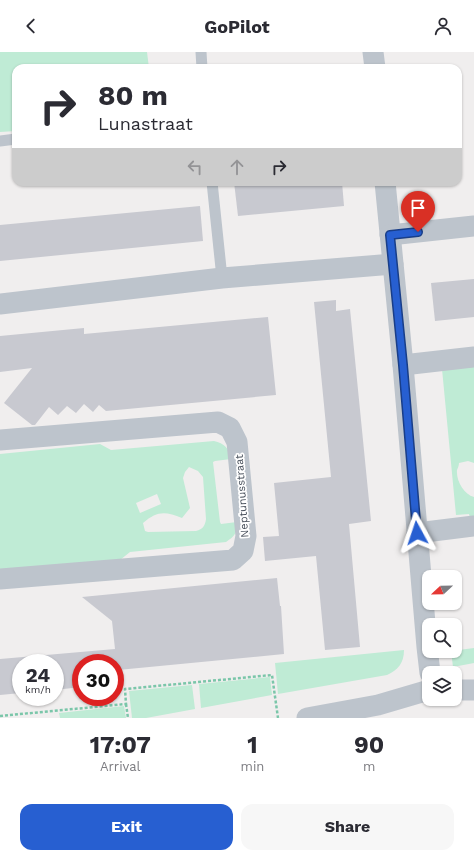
<!DOCTYPE html>
<html lang="en">
<head>
<meta charset="utf-8">
<style>
  body { margin:0; font-family:"Work Sans",sans-serif; background:#f7f7f7; color:#2b2b33; height:100vh; display:flex; flex-direction:column; font-size:15px; white-space:nowrap }
  * { box-sizing:border-box; margin:0 }
  p { font-size:13px; color:#7c7c81 }
  .icon { flex:none; width:22px; height:22px; fill:none; stroke:currentColor; stroke-width:2; stroke-linecap:round; stroke-linejoin:round }
  .map { position:relative; height:666px; overflow:hidden }
  .panel { display:flex; flex-direction:column; background:#fff; flex:1 }
  .panel>* { flex:none }
  .hud { position:absolute; left:12px; top:12px; width:450px; height:122px; border-radius:12px; box-shadow:0 1px 3px #0004; background:#fff; color:#2b2b33; overflow:hidden }
  .needle { width:26px; rotate:248deg }
  .tools { position:absolute; left:422px; top:518px; display:grid; gap:8px }
  .tools a { display:grid; place-items:center; width:40px; height:40px; border-radius:8px; background:#fff; box-shadow:0 1px 3px #0004; font-size:20px }
  .speed { position:absolute; left:12px; top:602px; display:flex; gap:8px; font-size:20px; font-weight:700; text-align:center }
  .speed>* { display:grid; place-content:center; width:52px; height:52px; border-radius:50%; background:#fff; box-shadow:0 1px 3px #0004; line-height:1 }
  .speed small { font-size:10px; font-weight:400 }
  .speed .limit { border:6px solid #d22; background:#fff; color:#111 }
  .pin { position:absolute; display:grid; place-items:center; width:34px; height:34px; color:#fff; margin:-41px -17px; border-radius:50% 50% 50% 0; rotate:-45deg; box-shadow:0 0 4px #0007 }
  .pin .icon { rotate:45deg }
  .me { position:absolute; width:44px; margin:-22px; rotate:355deg; stroke-linejoin:round; filter:drop-shadow(0 0 3px #0008) }
  .turn { display:flex; align-items:center; gap:14px; height:84px; padding:0 20px; font-size:18px }
  .turn .icon { width:52px; height:52px; stroke-width:2.5 }
  .turn b { display:block; font-size:28px; line-height:34px }
  .lanes { display:flex; align-items:center; height:38px; padding:0 20px; background:#0003; justify-content:center; gap:20px; direction:ltr }
  .lanes .off { opacity:.35 }
  .eta { display:flex; justify-content:space-evenly; align-items:center; height:68px; text-align:center }
  .eta b { font-size:24px; font-weight:700; line-height:28px }
  .primary-button { display:flex; gap:8px; margin-top:auto; padding:8px 20px }
  .primary-button a { flex:1; height:46px; border-radius:12px; background:#275fd1; color:#fff; font-size:16px; font-weight:700; line-height:46px; text-align:center }
  .primary-button a+a { background:#f7f7f7; color:#2b2b33 }
  header { display:flex; justify-content:space-between; align-items:center; height:52px; padding:0 20px; background:#fff; font-size:18px; font-weight:700 }
  .map>svg:first-child { display:block }
  .green { fill:#bfebd5; fill-rule:evenodd }
  .building { fill:#c8c9d0 }
  .lines { fill:none; stroke-linecap:round; stroke-linejoin:round }
  .path { stroke:#7ac6a9; stroke-width:2.5; stroke-dasharray:3 2; stroke-linecap:butt }
  .service { stroke:#bdc4cc; stroke-width:11 }
  .minor { stroke:#bdc4cc; stroke-width:21 }
  .route-casing { stroke:#193e88; stroke-width:10 }
  .route { stroke:#275fd1; stroke-width:7 }
  .labels { text-anchor:middle; dominant-baseline:central; stroke-width:3.5; stroke-linejoin:round; paint-order:stroke }
  .street-label { font-size:11px; fill:#474f5a; stroke:#fff }
</style>
</head>
<body>
<header><svg class="icon" aria-label="back" viewBox="0 0 24 24"><path d="M15 5l-7 7 7 7"/></svg>GoPilot<svg class="icon" aria-label="person" viewBox="0 0 24 24"><circle cx="12" cy="8" r="4"/><path d="M4 21q1-7 8-7t8 7"/></svg></header>
<div class="map">
<svg width="474" height="666" viewBox="0 0 474 666">
  <rect width="100%" height="100%" fill="#f0eeee"/>
  <g class="green">
    <path d="M 0,0 L 147,0 L 149,16 L 16,16 L 16,79 L 0,80 Z"/>
    <path d="M 474,310 L 474,411 L 468,409 L 459,411 C 459,413 458,416 457,418 C 456,429 464,442 474,445 L 474,465 L 470,466 L 469,462 L 456,463 L 442,317 Z"/>
    <path d="M 214,389 C 224,391 230,397 231,407 L 215,409 L 213,410 L 220,470 L 221,472 L 237,470 C 237,481 235,484 226,490 L 130,500 L 120,508 L 0,519 L 0,402 L 100,392 L 111,398 ZM 189,415 L 198,419 L 203,425 L 206,467 C 205,474 203,477 196,479 L 148,480 L 145,479 L 143,471 C 157,459 165,459 182,466 L 190,456 L 183,426 L 185,420 ZM 157,442 L 161,452 L 140,461 L 136,451 Z"/>
    <path d="M 474,596 L 474,611 L 453,615 L 451,599 Z"/>
    <path d="M 404,598 C 404,611 398,618 387,623 L 278,642 L 275,611 Z"/>
    <path d="M 270,625 L 272,643 L 201,656 L 199,632 Z"/>
    <path d="M 192,633 L 195,657 L 146,666 L 132,666 L 129,639 Z"/>
    <path d="M 124,654 L 126,666 L 60,666 L 59,661 Z"/>
  </g>
  <g class="building">
    <path d="M 234,130 L 342,130 L 344,154 L 238,164 Z"/>
    <path d="M 200,154 L 203,189 L 0,209 L 0,173 Z"/>
    <path d="M 474,227 L 474,265 L 435,269 L 431,231 Z"/>
    <path d="M 336,248 L 336,259 L 350,257 L 371,469 L 349,472 L 360,595 L 325,598 L 316,504 L 265,509 L 263,485 L 279,484 L 274,431 L 331,425 L 314,250 Z"/>
    <path d="M 268,265 L 276,343 L 106,359 L 99,353 L 93,360 L 84,352 L 76,361 L 67,354 L 58,363 L 49,355 L 35,373 L 32,373 L 4,351 L 32,316 L 0,320 L 0,284 L 84,276 L 84,282 Z"/>
    <path d="M 277,526 L 280,554 L 281,554 L 284,602 L 118,618 L 120,631 L 115,632 L 115,611 L 81,611 L 81,635 L 55,638 L 55,611 L 21,611 L 21,641 L 0,643 L 0,607 L 115,597 L 112,569 L 82,545 Z"/>
  </g>
  <g class="lines">
    <g class="path">
      <path d="M 126,652 L 128,666"/>
      <path d="M 0,664 L 126,652 L 125,637 L 272,623 L 278,666"/>
    </g>
    <g class="service">
      <path d="M 201,0 L 202,16"/>
      <path d="M 0,89 L 16,87"/>
      <path d="M 212,130 L 222,226"/>
    </g>
    <g class="minor">
      <path d="M 373,0 L 375,16"/>
      <path d="M 385,130 L 403,313 L 427,595 L 430,621"/>
      <path d="M 390,183 L 474,174"/>
      <path d="M 0,252 L 222,226 L 393,212"/>
      <path d="M 403,313 L 474,305"/>
      <path d="M 0,388 L 218,370 L 230,376 L 237,390 L 246,484 L 243,499 L 233,508 L 0,527"/>
      <path d="M 417,481 L 474,474"/>
      <path d="M 455,638 L 474,638"/>
      <path d="M 307,666 L 378,653 L 429,638"/>
    </g>
  </g>
  <g class="lines">
    <defs>
      <path id="route" d="M 417,481 L 403,313 L 390,183 L 418,180"/>
    </defs>
    <use href="#route" class="route-casing"/>
    <use href="#route" class="route"/>
  </g>
  <g class="labels">
    <g class="street-label">
      <text transform="translate(242 444) rotate(-94)">Neptunusstraat</text>
    </g>
  </g>
</svg>
<div class="tools">
<a><svg class="needle" viewBox="-14 -14 28 28"><path d="M0-13l5 13h-10z" fill="#e53935"/><path d="M0 13l5-13h-10z" fill="#7c7c81"/></svg></a>
<a><svg class="icon" aria-label="search" viewBox="0 0 24 24"><circle cx="10" cy="10" r="6"/><path d="M15 15l6 6"/></svg></a>
<a><svg class="icon" aria-label="layers" viewBox="0 0 24 24"><path d="M12 4l9 5-9 5-9-5zM3 14l9 5 9-5"/></svg></a>
</div>
<div class="speed"><div>24<small>km/h</small></div><div class="limit">30</div></div>
<div class="pin" style="left:418px;top:180px;background:#d93025"><svg class="icon" aria-label="arrive" viewBox="0 0 24 24"><path d="M6 21V4h12l-3 4 3 4H6"/></svg></div>
<svg class="me" style="left:417px;top:481px" viewBox="-20 -20 40 40"><path d="M0-17L14 15 0 8-14 15z" fill="#275fd1" stroke="#fff" stroke-width="4"/></svg>
<div class="hud">
<div class="turn"><svg class="icon" aria-label="right" viewBox="0 0 24 24"><path d="M7 20v-9h11M14 6l5 5-5 5"/></svg><div><b>80 m</b>Lunastraat</div></div>
<div class="lanes"><svg class="icon off" aria-label="left" viewBox="0 0 24 24"><path d="M17 20v-9H6M10 6l-5 5 5 5"/></svg><svg class="icon off" aria-label="ahead" viewBox="0 0 24 24"><path d="M12 20V5M6 11l6-6 6 6"/></svg><svg class="icon" aria-label="right" viewBox="0 0 24 24"><path d="M7 20v-9h11M14 6l5 5-5 5"/></svg></div>
</div>
</div>
<section class="panel">
<div class="eta">
<div><b>17:07</b><p>Arrival</p></div>
<div><b>1</b><p>min</p></div>
<div><b>90</b><p>m</p></div>
</div>
<div class="primary-button"><a>Exit</a><a>Share</a></div>
</section>
</body>
</html>
